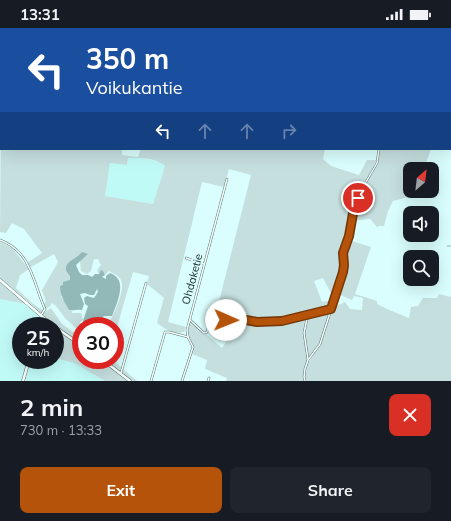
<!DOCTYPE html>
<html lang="en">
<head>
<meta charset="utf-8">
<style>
  body { margin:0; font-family:Mulish,sans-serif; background:#20242c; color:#f1f3f6; height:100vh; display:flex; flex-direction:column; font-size:15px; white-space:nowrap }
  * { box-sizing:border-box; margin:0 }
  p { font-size:13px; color:#9ea1a6 }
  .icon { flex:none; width:22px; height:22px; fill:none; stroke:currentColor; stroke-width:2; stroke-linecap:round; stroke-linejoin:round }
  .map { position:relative; height:353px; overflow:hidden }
  .sheet { display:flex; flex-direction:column; background:#171b24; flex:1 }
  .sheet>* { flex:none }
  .banner { position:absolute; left:0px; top:0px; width:451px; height:122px; box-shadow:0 4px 16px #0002; background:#1a4fa0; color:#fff; overflow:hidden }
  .needle { width:26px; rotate:28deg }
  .tools { position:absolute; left:403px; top:134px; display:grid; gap:8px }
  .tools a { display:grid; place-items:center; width:36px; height:36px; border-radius:8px; background:#171b24; box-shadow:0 4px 16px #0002; font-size:20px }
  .speed { position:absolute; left:12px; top:289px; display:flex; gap:8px; font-size:20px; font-weight:700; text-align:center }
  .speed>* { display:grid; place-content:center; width:52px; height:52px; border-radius:50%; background:#171b24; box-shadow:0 4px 16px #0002; line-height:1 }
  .speed small { font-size:10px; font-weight:400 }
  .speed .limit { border:6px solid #d22; background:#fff; color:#111 }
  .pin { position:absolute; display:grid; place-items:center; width:34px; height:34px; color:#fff; margin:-17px; border:2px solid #fff; border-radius:50%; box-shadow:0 1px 4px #0007 }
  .me { position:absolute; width:44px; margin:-22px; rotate:91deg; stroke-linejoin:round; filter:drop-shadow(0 0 3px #0008) }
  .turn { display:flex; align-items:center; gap:14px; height:84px; padding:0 20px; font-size:18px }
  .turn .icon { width:52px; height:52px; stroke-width:2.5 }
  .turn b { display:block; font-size:28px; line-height:34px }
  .lanes { display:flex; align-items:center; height:38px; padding:0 20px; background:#0003; justify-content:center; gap:20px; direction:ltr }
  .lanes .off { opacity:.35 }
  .round { display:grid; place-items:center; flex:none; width:42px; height:42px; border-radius:8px; background:#20242c }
  .head { display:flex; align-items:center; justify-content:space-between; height:68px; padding:0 20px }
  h1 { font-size:24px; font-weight:700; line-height:30px }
  .action { display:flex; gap:8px; margin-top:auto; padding:8px 20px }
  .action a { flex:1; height:46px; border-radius:8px; background:#b45309; color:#fff; font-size:16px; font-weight:700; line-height:46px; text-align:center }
  .action a+a { background:#20242c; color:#f1f3f6 }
  .status { display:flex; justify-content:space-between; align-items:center; height:28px; padding:0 20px; background:#171b24; direction:ltr }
  .status svg { height:11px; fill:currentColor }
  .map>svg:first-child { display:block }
  .built { fill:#c0faf7 }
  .green { fill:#c5dfde; fill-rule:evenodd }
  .water { fill:#92b8b7 }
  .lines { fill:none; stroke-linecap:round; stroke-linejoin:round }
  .stream { stroke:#92b8b7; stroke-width:1 }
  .street-casing { stroke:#4d7977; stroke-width:2.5 }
  .secondary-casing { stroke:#4d7977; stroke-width:3.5 }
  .street { stroke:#fff; stroke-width:1.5 }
  .secondary { stroke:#fff; stroke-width:2.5 }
  .route-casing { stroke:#753606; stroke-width:10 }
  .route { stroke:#b45309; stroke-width:7 }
  .labels { text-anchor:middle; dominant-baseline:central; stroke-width:4; stroke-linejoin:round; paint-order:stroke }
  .street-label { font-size:11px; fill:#172928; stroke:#d9fefd }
</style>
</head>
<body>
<div class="status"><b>13:31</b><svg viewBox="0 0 49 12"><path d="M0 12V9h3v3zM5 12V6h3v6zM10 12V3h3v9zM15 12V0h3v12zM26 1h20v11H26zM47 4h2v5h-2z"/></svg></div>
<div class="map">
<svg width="451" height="353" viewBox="0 0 451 353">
  <rect width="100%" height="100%" fill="#d9fefd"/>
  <g class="built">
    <path d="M 128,130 L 142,130 L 160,134 L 165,138 L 153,176 L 104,168 L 110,135 L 127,137 Z"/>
    <path d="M 0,271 L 26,276 L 39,287 L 37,298 L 21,298 L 21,332 L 55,332 L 55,330 L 74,335 L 105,353 L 0,353 Z"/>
  </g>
  <g class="green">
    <path d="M 1,84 L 1,121 L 122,121 L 122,127 L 138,129 L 140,124 L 140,121 L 325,121 L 323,131 L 331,138 L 359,147 L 367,132 L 377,132 L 357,169 L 354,180 L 348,207 L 342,225 L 343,237 L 342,243 L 334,268 L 332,267 L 323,250 L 314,253 L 322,274 L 333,272 C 329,286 326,300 320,314 C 314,327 300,337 304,353 L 226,353 L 227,350 L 205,341 L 207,332 L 192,326 L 193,319 L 188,309 L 187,302 L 189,291 L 222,320 L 231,306 L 214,293 L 251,147 L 229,141 L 224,159 L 202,154 L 168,294 L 186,299 L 184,304 C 173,307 165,301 157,295 L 164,270 L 147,256 L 149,248 L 133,244 L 115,306 L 115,298 L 106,298 C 113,291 123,266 122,256 C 122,249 114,246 109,243 L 105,247 L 103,243 L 99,246 L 97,242 L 101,237 L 98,231 L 94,231 L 91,243 L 87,246 L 81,243 L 80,233 L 88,226 L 80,227 L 73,231 L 70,253 L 61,269 L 66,274 L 69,282 L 72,283 L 72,285 L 81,285 L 83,292 L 80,294 L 82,298 L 81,305 L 65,290 L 56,278 L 52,275 L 50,278 L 46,281 L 43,276 L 46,274 L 42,262 L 58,234 L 54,226 L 31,239 L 27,235 L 42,225 L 24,201 L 12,195 L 6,205 L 0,204 ZM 128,130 C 140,130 155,129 165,138 L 153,176 L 105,168 L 110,135 L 127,137 Z"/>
    <path d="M 380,121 L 431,121 L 424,141 L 410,141 L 410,163 L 417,163 L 416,167 L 393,173 L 388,183 L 384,198 L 378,198 L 378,200 L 370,191 L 352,193 C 354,185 355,177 359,169 C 366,153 380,139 380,121 Z"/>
    <path d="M 349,208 L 352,213 L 371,219 L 355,266 L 377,273 L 377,276 L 387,281 L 409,290 L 411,279 L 418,278 L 423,270 L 437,270 L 439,266 L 451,269 L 451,353 L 305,353 C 303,337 314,329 320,316 C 326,305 328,292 332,280 L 345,274 L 350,281 L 362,282 L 363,270 L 354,268 L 352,272 L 336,265 L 345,237 L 344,225 Z"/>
    <path d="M 0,214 L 12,220 L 29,241 L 20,247 L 16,260 L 32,275 L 45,284 L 51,280 L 62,296 L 81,310 L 81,332 L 113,332 L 137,353 L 105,353 L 74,335 L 55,330 L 55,298 L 37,298 L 39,287 L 32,277 L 0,250 Z"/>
    <path d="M 0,254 L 26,276 L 0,271 Z"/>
  </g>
  <path class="water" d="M 82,224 L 88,226 L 76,237 L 79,244 L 82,247 L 88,247 L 92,249 L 95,246 L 99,246 L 101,242 L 103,243 L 105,247 L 102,249 L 106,251 L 106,248 L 110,245 C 113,246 116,248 118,251 C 124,260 116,278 112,288 L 104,288 L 99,292 L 105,296 L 103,298 L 87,298 L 83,293 L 88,278 L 85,276 L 84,270 L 87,268 L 94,270 L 98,264 L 97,261 L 94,267 L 90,267 L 85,265 L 80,266 L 84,276 L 82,282 C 77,281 74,283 69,282 C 65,275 60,267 60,258 L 63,257 L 63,254 L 70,252 L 70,248 C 58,235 76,232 82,224 Z"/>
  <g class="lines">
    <g class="stream">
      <path d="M 333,1 L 334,0"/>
      <path d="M 447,218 L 451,218"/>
    </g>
    <defs>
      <g id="street">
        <path d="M 402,0 L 402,1"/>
        <path d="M 264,1 L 265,0"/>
        <path d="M 288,1 L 289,0"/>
        <path d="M 321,1 L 321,0"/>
        <path d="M 0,212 C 32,224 33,255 45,281 L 41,287"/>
        <path d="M 186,230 L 204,236"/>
        <path d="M 308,286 L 304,305 L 308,331"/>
        <path d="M 190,292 L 204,305 L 207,304 L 209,298 L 214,294 L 226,292 L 241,291 L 257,294 L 282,293 L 331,281"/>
        <path d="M 121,345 L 146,255"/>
        <path d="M 151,353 L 165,304 L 169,304 L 188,309"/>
        <path d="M 182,353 L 193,319 L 188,309 L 187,302 L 227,151"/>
        <path d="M 208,353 L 209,350"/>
        <path d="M 305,353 L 304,349 L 305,341 L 308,332 L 320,316 L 343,244 L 344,237 L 343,225 L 349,208 L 354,181 L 362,161 L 377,135 L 379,121"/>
      </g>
      <g id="secondary">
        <path d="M 436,0 L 438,1"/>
        <path d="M 450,5 L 451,6"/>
        <path d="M 0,252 L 53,298"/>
        <path d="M 45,298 L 48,294"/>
        <path d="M 55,299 L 81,317"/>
        <path d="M 103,332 L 130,353"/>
        <path d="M 23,353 L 29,332"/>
      </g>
    </defs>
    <use href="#street" class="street-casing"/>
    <use href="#secondary" class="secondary-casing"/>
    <use href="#street" class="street"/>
    <use href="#secondary" class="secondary"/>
  </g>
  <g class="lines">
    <defs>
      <path id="route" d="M 226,292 L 241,291 L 257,294 L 282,293 L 331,281 L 343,244 L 344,237 L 343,225 L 349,208 L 354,180 L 358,170"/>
    </defs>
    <use href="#route" class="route-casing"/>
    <use href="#route" class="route"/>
  </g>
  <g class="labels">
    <g class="street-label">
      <text transform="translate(192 251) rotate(-75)">Ohdaketie</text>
    </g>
  </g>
</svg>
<div class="tools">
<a><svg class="needle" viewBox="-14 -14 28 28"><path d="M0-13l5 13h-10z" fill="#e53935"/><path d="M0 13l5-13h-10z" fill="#9ea1a6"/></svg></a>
<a><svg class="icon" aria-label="sound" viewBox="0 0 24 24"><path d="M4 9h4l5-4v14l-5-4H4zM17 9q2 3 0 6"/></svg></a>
<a><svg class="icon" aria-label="search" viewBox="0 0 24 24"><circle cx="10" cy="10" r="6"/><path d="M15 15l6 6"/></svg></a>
</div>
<div class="speed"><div>25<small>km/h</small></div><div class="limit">30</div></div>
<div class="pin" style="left:358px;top:170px;background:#d93025"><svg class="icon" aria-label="arrive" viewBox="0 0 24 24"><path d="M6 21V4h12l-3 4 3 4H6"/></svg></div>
<svg class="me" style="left:226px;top:292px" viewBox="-20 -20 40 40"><circle r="19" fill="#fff"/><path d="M0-13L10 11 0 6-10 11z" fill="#b45309"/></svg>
<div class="banner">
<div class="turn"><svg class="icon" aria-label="left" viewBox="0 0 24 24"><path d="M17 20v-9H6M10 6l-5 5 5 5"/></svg><div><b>350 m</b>Voikukantie</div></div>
<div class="lanes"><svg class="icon" aria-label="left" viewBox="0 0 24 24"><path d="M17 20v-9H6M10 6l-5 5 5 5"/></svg><svg class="icon off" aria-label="ahead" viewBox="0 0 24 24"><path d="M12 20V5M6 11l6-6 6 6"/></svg><svg class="icon off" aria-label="ahead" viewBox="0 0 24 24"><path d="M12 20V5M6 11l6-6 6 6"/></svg><svg class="icon off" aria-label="right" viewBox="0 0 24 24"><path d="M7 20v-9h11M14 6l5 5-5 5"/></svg></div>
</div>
</div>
<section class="sheet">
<div class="head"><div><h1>2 min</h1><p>730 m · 13:33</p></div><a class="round" style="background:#d93025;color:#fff"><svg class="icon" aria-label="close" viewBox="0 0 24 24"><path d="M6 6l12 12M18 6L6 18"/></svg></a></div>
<div class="action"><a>Exit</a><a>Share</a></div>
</section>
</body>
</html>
